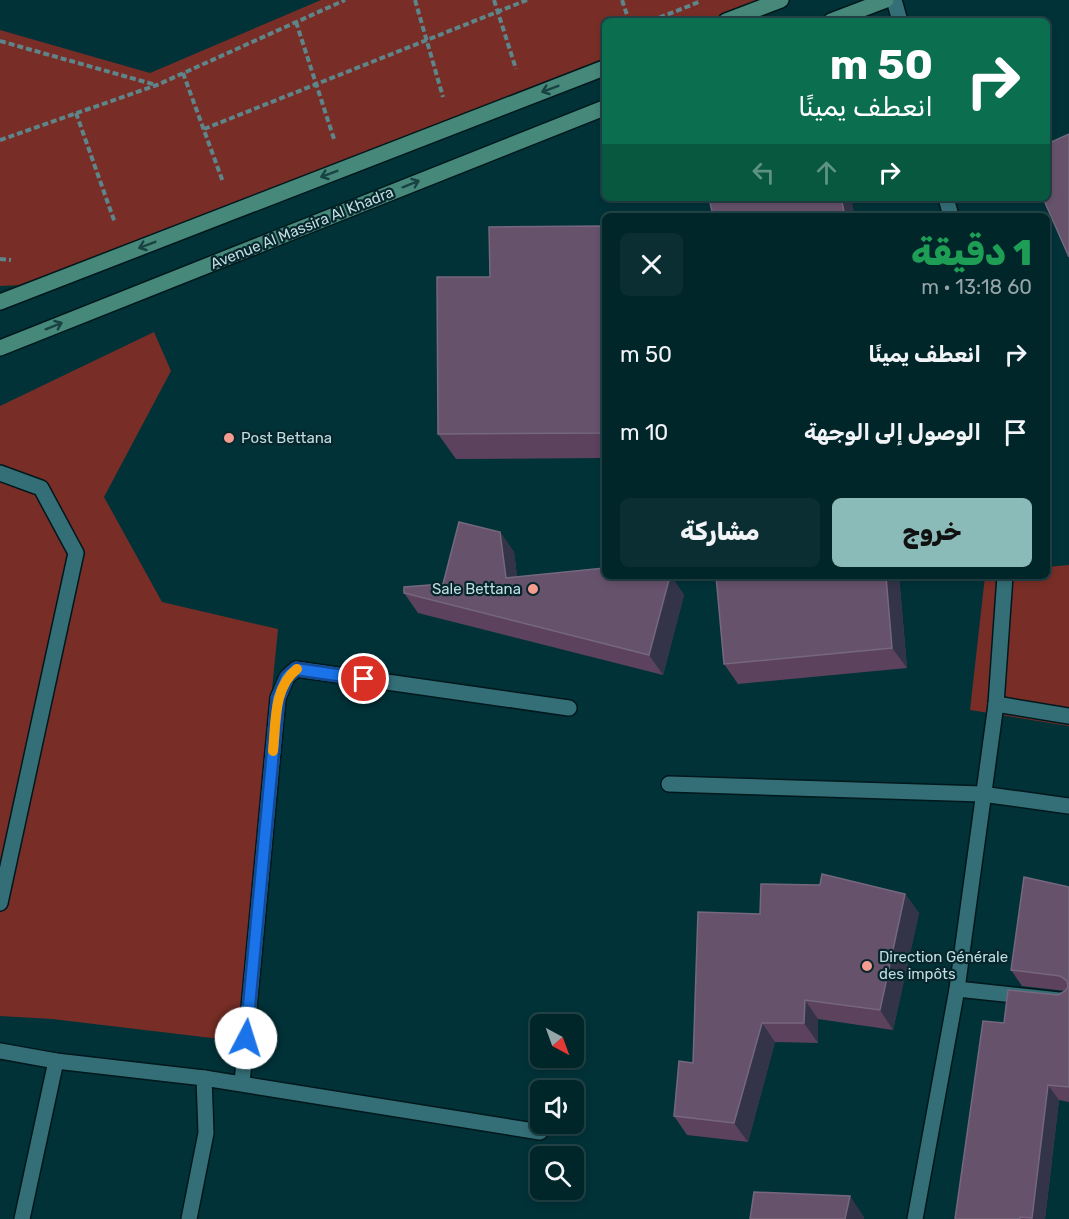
<!DOCTYPE html>
<html lang="ar">
<head>
<meta charset="utf-8">
<style>
  body { margin:0; font-family:Rubik,"Noto Naskh Arabic",sans-serif; background:#0a2e32; color:#f1f3f6; direction:rtl; height:100vh; display:flex; flex-direction:column; font-size:22px; white-space:nowrap }
  * { box-sizing:border-box; margin:0 }
  p { font-size:20px; color:#95a5a8 }
  .icon { flex:none; width:33px; height:33px; fill:none; stroke:currentColor; stroke-width:2; stroke-linecap:round; stroke-linejoin:round }
  .map { position:relative; flex:1; overflow:hidden; direction:ltr }
  .side { position:absolute; left:602px; top:213px; width:448px; height:366px; display:flex; flex-direction:column; background:#00262a; border-radius:9px; box-shadow:0 3px 9px #0003,0 0 0 2px #224347; direction:rtl }
  .side>* { flex:none }
  .banner { position:absolute; left:602px; top:18px; width:448px; height:183px; border-radius:9px; box-shadow:0 3px 9px #0003,0 0 0 2px #224347; direction:rtl; background:#0b6e4f; color:#fff; overflow:hidden }
  .needle { width:39px; rotate:139deg }
  .fabs { position:absolute; left:530px; top:1014px; display:grid; gap:12px }
  .fabs a { display:grid; place-items:center; width:54px; height:54px; border-radius:9px; background:#00262a; box-shadow:0 3px 9px #0003,0 0 0 2px #224347; font-size:30px }
  .pin { position:absolute; display:grid; place-items:center; width:51px; height:51px; color:#fff; margin:-26px; border:3px solid #fff; border-radius:50%; box-shadow:0 2px 6px #0007 }
  .me { position:absolute; width:66px; margin:-33px; rotate:5deg; stroke-linejoin:round; filter:drop-shadow(0 0 4px #0008) }
  .turn { display:flex; align-items:center; gap:21px; height:126px; padding:0 18px; font-size:27px }
  .turn .icon { width:78px; height:78px; stroke-width:2.5 }
  .turn b { display:block; font-size:42px; line-height:51px }
  .lanes { display:flex; align-items:center; height:57px; padding:0 18px; background:#0003; justify-content:center; gap:30px; direction:ltr }
  .lanes .off { opacity:.35 }
  .round { display:grid; place-items:center; flex:none; width:63px; height:63px; border-radius:9px; background:#0a2e32 }
  .overview { display:flex; align-items:center; justify-content:space-between; height:102px; padding:0 18px }
  h1 { font-size:36px; font-weight:800; line-height:45px; color:#1e9e55 }
  .button { display:flex; gap:12px; margin-top:auto; padding:12px 18px }
  .button a { flex:1; height:69px; border-radius:9px; background:#8bbbb9; color:#111; font-size:24px; font-weight:800; line-height:69px; text-align:center }
  .button a+a { background:#0a2e32; color:#f1f3f6 }
  ul { padding:0; list-style:none }
  li { display:flex; align-items:center; gap:18px; height:78px; padding:0 18px }
  li div { flex:1 }
  li b { display:block; font-size:22px }
  li em { font-style:normal }
  .map>svg:first-child { display:block }
  .green { fill:#782e26 }
  .lines { fill:none; stroke-linecap:round; stroke-linejoin:round }
  .service-casing { stroke:#00181c; stroke-width:18 }
  .minor-casing { stroke:#00181c; stroke-width:18 }
  .tertiary-casing { stroke:#00181c; stroke-width:18 }
  .secondary-casing { stroke:#00181c; stroke-width:18 }
  .path { stroke:#5d858a; stroke-width:4; stroke-dasharray:6 3; stroke-linecap:butt }
  .service { stroke:#346f78; stroke-width:15 }
  .minor { stroke:#346f78; stroke-width:15 }
  .tertiary { stroke:#346f78; stroke-width:15 }
  .secondary { stroke:#46887a; stroke-width:15 }
  .wall { fill:#5c425d }
  .shaded-wall { fill:#333448 }
  .building { fill:#67526b; stroke:#75687e; stroke-width:1.5 }
  .oneway { stroke:#194343 }
  .route-casing { stroke:#114b97; stroke-width:15 }
  .route { stroke:#1a73e8; stroke-width:10 }
  .slow { stroke:#f59e0b; stroke-width:10 }
  .poi-dot { fill:#f59c90; stroke:#06262b; stroke-width:2 }
  .labels { text-anchor:middle; dominant-baseline:central; stroke-width:4.5; stroke-linejoin:round; paint-order:stroke }
  .street-label { font-size:15px; fill:#c0dde2; stroke:#06262b }
  .poi-label { font-size:15px; fill:#c0dde2; stroke:#06262b; text-anchor:start }
</style>
</head>
<body>
<div class="map">
<svg width="1069" height="1219" viewBox="0 0 1069 1219">
  <rect width="100%" height="100%" fill="#003238"/>
  <g class="green">
    <path d="M 321,0 L 769,0 L 714,21 L 604,21 L 604,63 L 23,285 L 0,286 L 0,30 L 150,73 Z"/>
    <path d="M 154,332 L 171,371 L 104,497 L 162,602 L 278,629 L 237,1041 L 52,1019 L 0,1016 L 0,406 Z"/>
    <path d="M 1069,565 L 1069,726 L 970,710 L 985,576 L 1047,576 L 1047,567 Z"/>
  </g>
  <g class="lines">
    <defs>
      <g id="service">
        <path d="M 0,473 L 41,488 L 76,553 L 0,903"/>
        <path d="M 669,784 L 982,794"/>
        <path d="M 242,1083 L 278,698 L 287,677 L 296,669 L 569,708"/>
      </g>
      <g id="minor">
        <path d="M 996,704 L 1069,716"/>
        <path d="M 982,794 L 1069,806"/>
        <path d="M 957,989 L 1069,1001"/>
        <path d="M 0,1051 L 56,1061 L 204,1078 L 206,1133 L 189,1219"/>
        <path d="M 204,1078 L 540,1132"/>
        <path d="M 22,1219 L 56,1061"/>
      </g>
      <g id="tertiary">
        <path d="M 894,0 L 900,21"/>
        <path d="M 946,198 L 951,216"/>
        <path d="M 915,1219 L 957,989 L 996,704 L 1005,576"/>
      </g>
      <g id="secondary">
        <path d="M 726,21 L 781,0"/>
        <path d="M 831,21 L 886,0"/>
        <path d="M 0,302 L 604,68"/>
        <path d="M 0,348 L 604,108"/>
      </g>
    </defs>
    <use href="#service" class="service-casing"/>
    <use href="#minor" class="minor-casing"/>
    <use href="#tertiary" class="tertiary-casing"/>
    <use href="#secondary" class="secondary-casing"/>
    <g class="path">
      <path d="M 415,0 L 443,97"/>
      <path d="M 494,0 L 516,69"/>
      <path d="M 622,0 L 629,21"/>
      <path d="M 651,21 L 699,2"/>
      <path d="M 296,22 L 334,139"/>
      <path d="M 0,41 L 156,85"/>
      <path d="M 183,73 L 223,182"/>
      <path d="M 76,113 L 115,223"/>
      <path d="M 204,129 L 527,0"/>
      <path d="M 0,140 L 157,85 L 345,0"/>
      <path d="M 0,259 L 11,260"/>
    </g>
    <use href="#service" class="service"/>
    <use href="#minor" class="minor"/>
    <use href="#tertiary" class="tertiary"/>
    <use href="#secondary" class="secondary"/>
  </g>
  <g class="wall">
    <path d="M 604,226 L 604,458 L 456,459 L 438,434 L 490,277 Z"/>
    <path d="M 500,532 L 514,552 L 517,577 L 671,576 L 684,595 L 663,675 L 418,613 L 404,593 L 443,584 Z"/>
    <path d="M 716,576 L 899,576 L 907,668 L 738,684 L 724,664 Z"/>
    <path d="M 1069,887 L 1069,1102 L 1059,1100 L 1045,1219 L 955,1219 L 1004,1023 L 1066,991 L 1022,986 L 1011,970 Z"/>
    <path d="M 905,894 L 919,913 L 893,1030 L 818,1019 L 818,1043 L 775,1042 L 748,1142 L 687,1135 L 674,1116 L 693,1063 Z"/>
  </g>
  <g class="shaded-wall">
    <path d="M 841,198 L 851,198 L 855,216 L 845,216 Z"/>
    <path d="M 500,532 L 514,552 L 520,598 L 506,578 Z"/>
    <path d="M 670,576 L 671,576 L 684,595 L 663,675 L 649,655 Z"/>
    <path d="M 886,576 L 899,576 L 907,668 L 892,648 Z"/>
    <path d="M 905,894 L 919,913 L 893,1030 L 880,1010 Z"/>
    <path d="M 805,1000 L 818,1019 L 818,1043 L 804,1023 Z"/>
    <path d="M 762,1023 L 775,1042 L 748,1142 L 734,1123 Z"/>
    <path d="M 1048,1085 L 1059,1100 L 1045,1219 L 1032,1219 Z"/>
    <path d="M 850,1196 L 864,1217 L 864,1219 L 845,1219 Z"/>
  </g>
  <g class="building">
    <path d="M 1069,134 L 1069,257 L 1043,198 L 1047,198 L 1047,144 Z"/>
    <path d="M 709,198 L 841,198 L 845,216 L 713,216 Z"/>
    <path d="M 604,226 L 604,433 L 438,434 L 437,277 L 490,277 L 489,227 Z"/>
    <path d="M 459,522 L 500,532 L 506,578 L 604,568 L 604,576 L 670,576 L 649,655 L 404,593 L 404,587 L 443,584 Z"/>
    <path d="M 716,576 L 886,576 L 892,648 L 724,664 Z"/>
    <path d="M 822,874 L 905,894 L 880,1010 L 805,1000 L 804,1023 L 762,1023 L 734,1123 L 674,1116 L 679,1061 L 693,1063 L 698,912 L 760,914 L 761,884 L 820,885 Z"/>
    <path d="M 1024,877 L 1069,887 L 1069,1087 L 1048,1085 L 1032,1218 L 1020,1217 L 1020,1219 L 955,1219 L 983,1021 L 1004,1023 L 1008,990 L 1058,995 L 1065,991 L 1068,987 L 1067,981 L 1060,976 L 1011,970 Z"/>
    <path d="M 754,1192 L 850,1196 L 845,1219 L 750,1219 Z"/>
  </g>
  <defs><path id="oneway-shaft" d="M-6 0H5M1.5-3L5.5 0L1.5 3" fill="none" stroke-width="1.6" stroke-linecap="round" stroke-linejoin="round" transform="scale(1.5)"/></defs>
  <g class="oneway">
    <use href="#oneway-shaft" transform="translate(550 89) rotate(159)"/>
    <use href="#oneway-shaft" transform="translate(329 174) rotate(159)"/>
    <use href="#oneway-shaft" transform="translate(411 184) rotate(-22)"/>
    <use href="#oneway-shaft" transform="translate(147 245) rotate(159)"/>
    <use href="#oneway-shaft" transform="translate(54 326) rotate(-22)"/>
  </g>
  <g class="lines">
    <defs>
      <path id="route" d="M 246,1038 L 278,698 L 287,677 L 296,669 L 364,679"/>
    </defs>
    <use href="#route" class="route-casing"/>
    <use href="#route" class="route"/>
    <path class="slow" d="M 273,751 C 276,724 273,687 297,669"/>
  </g>
  <g class="poi-dot">
    <circle cx="229" cy="438" r="6"/>
    <circle cx="533" cy="589" r="6"/>
    <circle cx="867" cy="966" r="6"/>
  </g>
  <g class="labels">
    <g class="street-label">
      <text transform="translate(302 228) rotate(-22)">Avenue Al Massira Al Khadra</text>
    </g>
    <g class="poi-label">
      <text x="241" y="438">Post Bettana</text>
      <text x="521" y="589" text-anchor="end">Sale Bettana</text>
      <text x="879" y="957">Direction Générale<tspan x="879" dy="17">des impôts</tspan></text>
    </g>
  </g>
</svg>
<div class="fabs">
<a><svg class="needle" viewBox="-14 -14 28 28"><path d="M0-13l5 13h-10z" fill="#e53935"/><path d="M0 13l5-13h-10z" fill="#95a5a8"/></svg></a>
<a><svg class="icon" aria-label="sound" viewBox="0 0 24 24"><path d="M4 9h4l5-4v14l-5-4H4zM17 9q2 3 0 6"/></svg></a>
<a><svg class="icon" aria-label="search" viewBox="0 0 24 24"><circle cx="10" cy="10" r="6"/><path d="M15 15l6 6"/></svg></a>
</div>
<div class="pin" style="left:364px;top:679px;background:#d93025"><svg class="icon" aria-label="arrive" viewBox="0 0 24 24"><path d="M6 21V4h12l-3 4 3 4H6"/></svg></div>
<svg class="me" style="left:246px;top:1038px" viewBox="-20 -20 40 40"><circle r="19" fill="#fff"/><path d="M0-13L10 11 0 6-10 11z" fill="#1a73e8"/></svg>
<div class="banner">
<div class="turn"><svg class="icon" aria-label="right" viewBox="0 0 24 24"><path d="M7 20v-9h11M14 6l5 5-5 5"/></svg><div><b>50 m</b>انعطف يمينًا</div></div>
<div class="lanes"><svg class="icon off" aria-label="left" viewBox="0 0 24 24"><path d="M17 20v-9H6M10 6l-5 5 5 5"/></svg><svg class="icon off" aria-label="ahead" viewBox="0 0 24 24"><path d="M12 20V5M6 11l6-6 6 6"/></svg><svg class="icon" aria-label="right" viewBox="0 0 24 24"><path d="M7 20v-9h11M14 6l5 5-5 5"/></svg></div>
</div>
<section class="side">
<div class="overview"><div><h1>1 دقيقة</h1><p>60 m · 13:18</p></div><a class="round"><svg class="icon" aria-label="close" viewBox="0 0 24 24"><path d="M6 6l12 12M18 6L6 18"/></svg></a></div>
<ul>
<li><svg class="icon" aria-label="right" viewBox="0 0 24 24"><path d="M7 20v-9h11M14 6l5 5-5 5"/></svg><div><b>انعطف يمينًا</b></div><em>50 m</em></li>
<li><svg class="icon" aria-label="arrive" viewBox="0 0 24 24"><path d="M6 21V4h12l-3 4 3 4H6"/></svg><div><b>الوصول إلى الوجهة</b></div><em>10 m</em></li>
</ul>
<div class="button"><a>خروج</a><a>مشاركة</a></div>
</section>
</div>
</body>
</html>
